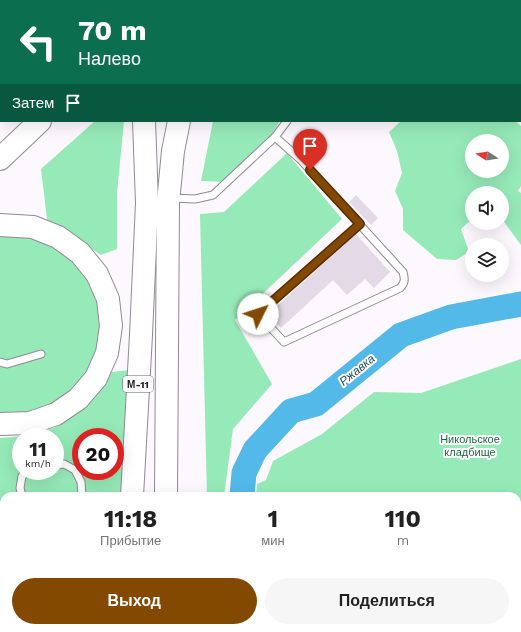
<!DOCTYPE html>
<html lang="ru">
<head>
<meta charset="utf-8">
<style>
  body { margin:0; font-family:"Work Sans",sans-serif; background:#f6f6f6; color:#222; height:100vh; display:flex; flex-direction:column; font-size:15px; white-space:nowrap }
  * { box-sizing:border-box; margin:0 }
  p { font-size:13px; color:#767676 }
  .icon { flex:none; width:22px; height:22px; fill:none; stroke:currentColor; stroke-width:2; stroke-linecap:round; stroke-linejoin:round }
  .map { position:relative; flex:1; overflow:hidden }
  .side { position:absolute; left:0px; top:492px; width:521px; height:140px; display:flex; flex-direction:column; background:#fff; border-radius:12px 12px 0 0; box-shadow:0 4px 16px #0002 }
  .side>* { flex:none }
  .top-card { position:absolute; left:0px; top:0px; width:521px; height:122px; box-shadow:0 4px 16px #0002; background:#0b6e4f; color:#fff; overflow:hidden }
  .needle { width:26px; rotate:282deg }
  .controls { position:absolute; left:465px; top:134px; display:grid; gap:8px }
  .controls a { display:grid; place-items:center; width:44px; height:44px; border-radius:50%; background:#fff; box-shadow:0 4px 16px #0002; font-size:20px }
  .speed { position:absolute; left:12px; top:428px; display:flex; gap:8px; font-size:20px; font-weight:700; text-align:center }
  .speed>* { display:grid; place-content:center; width:52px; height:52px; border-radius:50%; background:#fff; box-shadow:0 4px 16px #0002; line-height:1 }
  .speed small { font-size:10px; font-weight:400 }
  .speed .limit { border:6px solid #d22; background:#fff; color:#111 }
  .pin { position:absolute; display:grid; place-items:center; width:34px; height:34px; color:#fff; margin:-41px -17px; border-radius:50% 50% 50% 0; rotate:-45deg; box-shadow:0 0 4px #0007 }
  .pin .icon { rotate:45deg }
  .me { position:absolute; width:44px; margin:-22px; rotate:49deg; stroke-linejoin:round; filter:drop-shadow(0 0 3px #0008) }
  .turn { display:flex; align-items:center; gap:14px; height:84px; padding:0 12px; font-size:18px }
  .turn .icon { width:52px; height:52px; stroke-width:2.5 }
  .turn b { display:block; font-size:28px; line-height:34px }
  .then { display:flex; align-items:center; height:38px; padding:0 12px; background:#0003; gap:8px; font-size:15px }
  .eta { display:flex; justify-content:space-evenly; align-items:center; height:68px; text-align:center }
  .eta b { font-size:24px; font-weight:700; line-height:28px }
  .cta { display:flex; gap:8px; margin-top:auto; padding:8px 12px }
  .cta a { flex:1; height:46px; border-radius:24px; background:#844901; color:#fff; font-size:16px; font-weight:700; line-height:46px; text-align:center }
  .cta a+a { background:#f6f6f6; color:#222 }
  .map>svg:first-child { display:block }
  .green { fill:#96eab8; fill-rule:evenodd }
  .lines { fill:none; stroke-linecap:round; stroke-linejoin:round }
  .stream { stroke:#53b9e8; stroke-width:4 }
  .river { stroke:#53b9e8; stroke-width:25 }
  .building { fill:#e4d9e7 }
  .lane-casing { stroke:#928995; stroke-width:9 }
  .primary-casing { stroke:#928995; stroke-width:24 }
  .highway-casing { stroke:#928995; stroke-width:24 }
  .lane { stroke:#fff; stroke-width:7 }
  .primary { stroke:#fff; stroke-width:22 }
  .highway { stroke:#fff; stroke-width:22 }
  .route-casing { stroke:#562f01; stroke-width:10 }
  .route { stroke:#844901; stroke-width:7 }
  .labels { text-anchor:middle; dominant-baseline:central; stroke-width:4; stroke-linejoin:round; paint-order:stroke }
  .shield { fill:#fff; stroke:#646265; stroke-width:1 }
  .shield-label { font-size:10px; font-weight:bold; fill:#221e23 }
  .park-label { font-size:11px; fill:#246644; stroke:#fff }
  .water-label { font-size:12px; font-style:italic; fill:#214c60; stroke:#fff }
</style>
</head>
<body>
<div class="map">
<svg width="521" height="632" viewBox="0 0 521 632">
  <rect width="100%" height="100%" fill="#fcf8fd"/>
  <g class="green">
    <path d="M 263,0 L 430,0 L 429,1 L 262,1 Z"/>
    <path d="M 95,121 L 124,121 L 117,193 L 117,249 L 101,255 L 47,219 L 41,169 Z"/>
    <path d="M 213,121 L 280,121 L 255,159 L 227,182 L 201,181 Z"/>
    <path d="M 401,121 L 516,121 L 521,126 L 521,186 L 518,191 L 521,193 L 521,245 L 502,219 L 502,193 L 472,193 L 472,219 L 461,229 L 469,252 L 456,260 L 437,259 L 403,230 L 403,209 L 395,191 L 402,173 L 397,151 L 389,132 ZM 472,141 L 502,141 L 502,171 L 472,171 Z"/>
    <path d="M 287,153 L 342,219 L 235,320 L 272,384 L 233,429 L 224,496 L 207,496 L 200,214 L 224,212 Z"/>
    <path d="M 0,234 L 37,236 L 61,250 L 83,270 L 93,289 L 99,309 L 102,328 L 100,349 L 90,373 L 75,391 L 38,414 L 0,417 Z"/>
    <path d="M 521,359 L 521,632 L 212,632 L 213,628 L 517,628 L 517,496 L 256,496 L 257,484 L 266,480 L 273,461 L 322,434 L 374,392 L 421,393 Z"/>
    <path d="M 129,370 L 122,496 L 4,496 L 4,521 L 0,514 L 0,438 L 26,436 L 54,428 L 77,413 L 96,395 L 112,372 ZM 21,437 L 55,437 L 55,471 L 21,471 ZM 81,437 L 115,437 L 115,471 L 81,471 Z"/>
    <path d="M 69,628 L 117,628 L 117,632 L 71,632 Z"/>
  </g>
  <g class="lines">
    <path class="stream" d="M 0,32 L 1,31"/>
    <g class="river">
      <path d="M 242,496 L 244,473 L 255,450 L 291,411 L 316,404 L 401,335 L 451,317 L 521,304"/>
      <path d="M 233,632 L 233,628"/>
    </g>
  </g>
  <g class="building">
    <path d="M 356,195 L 378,218 L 371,225 L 349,202 Z"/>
    <path d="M 356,234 L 390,272 L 374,288 L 365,279 L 347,295 L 333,280 L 281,328 L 268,314 Z"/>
  </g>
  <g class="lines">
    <defs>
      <g id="lane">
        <path d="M 444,1 L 445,0"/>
        <path d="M 275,137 L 287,121"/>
        <path d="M 171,198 L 195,199 L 213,195 L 275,137 L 300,159 L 403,272 C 405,279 405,283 400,288 L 284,342 L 258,314 L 360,224"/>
        <path d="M 0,362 L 7,364 L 41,354"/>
        <path d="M 55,465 L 64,464 L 75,470 L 81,482 L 82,496"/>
        <path d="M 22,496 L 20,488 L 22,476 L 28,471"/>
      </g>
      <g id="primary">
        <path d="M 123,0 L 123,1"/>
        <path d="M 49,1 L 50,0"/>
        <path d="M 83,1 L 84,0"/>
        <path d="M 228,1 L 228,0"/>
        <path d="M 0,225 L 33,227 L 58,237 L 80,253 L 97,274 L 108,299 L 111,326 L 107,353 L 96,378 L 78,399 L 56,414 L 30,423 L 0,424"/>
        <path d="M 132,496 L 141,335 L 147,203 L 144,121"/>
        <path d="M 166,496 L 168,203 L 173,151 L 179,121"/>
        <path d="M 0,529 L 4,536"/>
        <path d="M 0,568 L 4,574"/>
        <path d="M 0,625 L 6,632"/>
        <path d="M 35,628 L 37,632"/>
        <path d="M 59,628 L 62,632"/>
        <path d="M 129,628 L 130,632"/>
        <path d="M 173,628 L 174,632"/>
      </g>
      <g id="highway">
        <path d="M 102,1 L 103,0"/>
        <path d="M 166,1 L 167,0"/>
        <path d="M 0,95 L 1,94"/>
        <path d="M 0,159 L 40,121"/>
      </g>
    </defs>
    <use href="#lane" class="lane-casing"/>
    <use href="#primary" class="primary-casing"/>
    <use href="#highway" class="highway-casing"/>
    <use href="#lane" class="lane"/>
    <use href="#primary" class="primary"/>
    <use href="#highway" class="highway"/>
  </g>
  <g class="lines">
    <defs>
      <path id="route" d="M 258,314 L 360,224 L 310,170"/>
    </defs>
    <use href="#route" class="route-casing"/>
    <use href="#route" class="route"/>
  </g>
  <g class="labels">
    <rect class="shield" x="123" y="376" width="30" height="16" rx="3"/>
    <g class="shield-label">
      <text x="138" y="384">М-11</text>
    </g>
    <g class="park-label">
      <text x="470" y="439">Никольское<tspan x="470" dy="13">кладбище</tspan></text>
    </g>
    <g class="water-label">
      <text transform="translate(357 370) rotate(-39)">Ржавка</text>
    </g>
  </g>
</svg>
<div class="controls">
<a><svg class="needle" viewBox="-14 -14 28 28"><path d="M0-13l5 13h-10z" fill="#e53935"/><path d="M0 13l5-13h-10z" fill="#767676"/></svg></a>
<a><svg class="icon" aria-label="sound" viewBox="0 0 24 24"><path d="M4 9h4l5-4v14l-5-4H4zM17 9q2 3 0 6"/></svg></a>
<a><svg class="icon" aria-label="layers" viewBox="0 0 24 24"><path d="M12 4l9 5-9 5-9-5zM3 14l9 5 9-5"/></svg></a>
</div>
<div class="speed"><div>11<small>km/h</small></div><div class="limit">20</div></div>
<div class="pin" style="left:310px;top:170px;background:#d93025"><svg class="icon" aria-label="arrive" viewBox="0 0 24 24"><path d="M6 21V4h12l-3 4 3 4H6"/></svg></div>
<svg class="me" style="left:258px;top:314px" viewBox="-20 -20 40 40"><circle r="19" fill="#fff"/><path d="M0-13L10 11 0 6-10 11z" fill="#844901"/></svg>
<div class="top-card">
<div class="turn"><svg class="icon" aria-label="left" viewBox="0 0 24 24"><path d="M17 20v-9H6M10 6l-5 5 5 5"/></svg><div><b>70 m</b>Налево</div></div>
<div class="then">Затем<svg class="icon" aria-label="arrive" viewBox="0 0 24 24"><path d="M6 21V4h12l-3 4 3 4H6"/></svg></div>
</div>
<section class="side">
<div class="eta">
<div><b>11:18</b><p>Прибытие</p></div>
<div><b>1</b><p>мин</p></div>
<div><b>110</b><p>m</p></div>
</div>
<div class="cta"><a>Выход</a><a>Поделиться</a></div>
</section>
</div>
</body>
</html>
